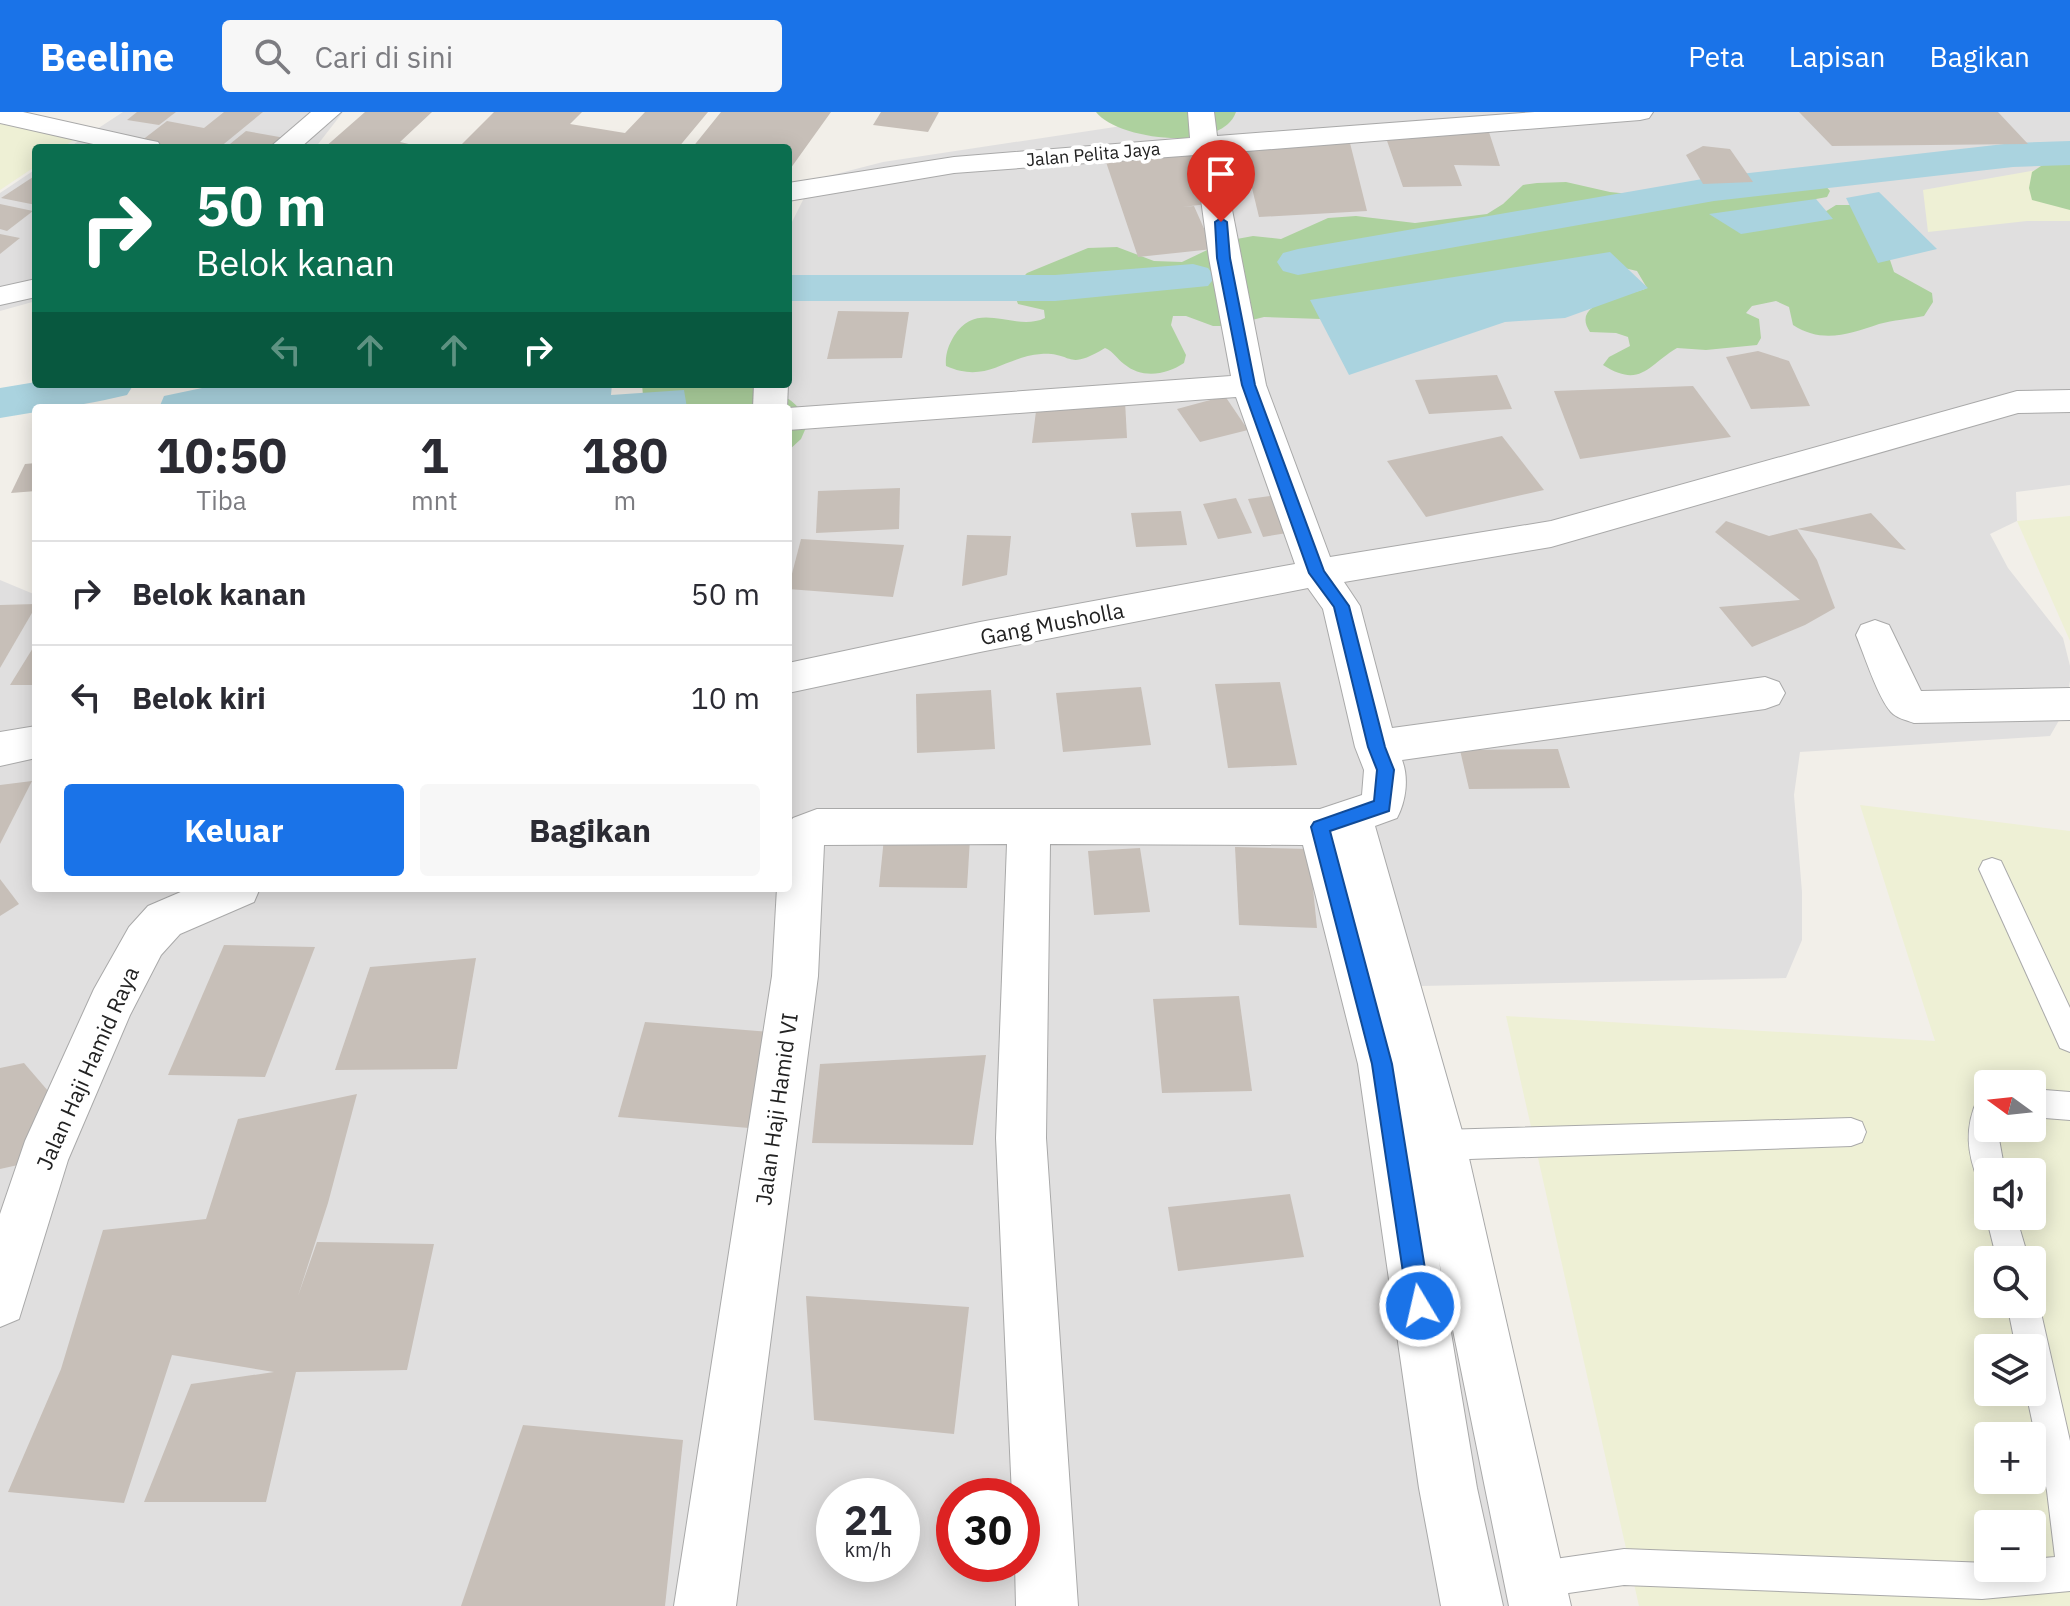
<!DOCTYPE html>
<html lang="id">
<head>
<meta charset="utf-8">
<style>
  body { margin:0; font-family:"IBM Plex Sans",sans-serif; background:#f7f7f7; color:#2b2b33; height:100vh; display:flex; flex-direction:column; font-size:30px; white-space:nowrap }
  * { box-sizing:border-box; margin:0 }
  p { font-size:26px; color:#7c7c81 }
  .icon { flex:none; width:44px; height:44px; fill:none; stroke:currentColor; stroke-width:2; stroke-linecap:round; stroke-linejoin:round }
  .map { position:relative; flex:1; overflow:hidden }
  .details { position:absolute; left:32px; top:292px; width:760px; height:488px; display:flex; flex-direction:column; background:#fff; border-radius:8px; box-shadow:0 4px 20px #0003 }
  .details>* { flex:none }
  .guide { position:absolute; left:32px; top:32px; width:760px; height:244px; border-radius:8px; box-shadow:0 4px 20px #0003; background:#0b6e4f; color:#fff; overflow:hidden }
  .needle { width:52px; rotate:285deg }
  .controls { position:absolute; left:1974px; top:958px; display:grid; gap:16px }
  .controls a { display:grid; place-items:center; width:72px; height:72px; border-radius:8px; background:#fff; box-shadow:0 4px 20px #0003; font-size:40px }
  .speed { position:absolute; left:816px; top:1366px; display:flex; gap:16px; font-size:40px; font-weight:700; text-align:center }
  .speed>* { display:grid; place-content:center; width:104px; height:104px; border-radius:50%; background:#fff; box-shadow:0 4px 20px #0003; line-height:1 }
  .speed small { font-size:20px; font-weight:400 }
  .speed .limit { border:12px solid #d22; background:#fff; color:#111 }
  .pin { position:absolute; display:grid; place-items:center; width:68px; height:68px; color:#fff; margin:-82px -34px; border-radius:50% 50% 50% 0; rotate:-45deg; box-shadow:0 0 8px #0007 }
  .pin .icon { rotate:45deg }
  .me { position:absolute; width:88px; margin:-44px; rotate:351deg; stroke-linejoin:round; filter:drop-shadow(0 0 6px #0008) }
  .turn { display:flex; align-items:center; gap:28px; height:168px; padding:0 32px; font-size:36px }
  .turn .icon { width:104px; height:104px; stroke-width:2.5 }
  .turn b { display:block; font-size:56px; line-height:68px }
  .lanes { display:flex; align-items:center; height:76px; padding:0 32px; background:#0003; justify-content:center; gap:40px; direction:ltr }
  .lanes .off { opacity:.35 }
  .eta { display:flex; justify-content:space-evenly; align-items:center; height:136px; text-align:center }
  .eta b { font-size:48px; font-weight:800; line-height:56px }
  .cta { display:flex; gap:16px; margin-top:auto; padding:16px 32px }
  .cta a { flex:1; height:92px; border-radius:8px; background:#1a73e8; color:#fff; font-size:32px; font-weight:800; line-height:92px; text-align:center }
  .cta a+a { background:#f7f7f7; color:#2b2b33 }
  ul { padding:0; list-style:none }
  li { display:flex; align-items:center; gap:24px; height:104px; padding:0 32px; border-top:2px solid #e1e1e2 }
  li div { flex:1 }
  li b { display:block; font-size:30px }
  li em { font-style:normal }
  header { display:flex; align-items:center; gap:48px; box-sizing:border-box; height:112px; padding:0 40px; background:#1a73e8; color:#fff }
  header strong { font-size:38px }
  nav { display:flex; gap:44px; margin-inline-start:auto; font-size:28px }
  .search { width:560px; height:72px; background:#f7f7f7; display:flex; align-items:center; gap:20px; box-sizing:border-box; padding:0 28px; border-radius:8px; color:#7c7c81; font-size:30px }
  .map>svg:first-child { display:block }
  .residential { fill:#e0dfdf; fill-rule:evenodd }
  .farmland { fill:#eef0d5; fill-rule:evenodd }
  .forest { fill:#add19e }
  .water { fill:#aad3df }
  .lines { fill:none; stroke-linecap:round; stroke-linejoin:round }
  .canal { fill:#aad3df; fill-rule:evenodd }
  .building { fill:#c7bfb8 }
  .service-casing { stroke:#a9a9a9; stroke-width:2 }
  .minor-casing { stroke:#a9a9a9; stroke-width:2 }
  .service { fill:#fff; fill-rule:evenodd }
  .minor { fill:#fff; fill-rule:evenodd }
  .route { fill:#1a73e8; stroke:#114b97; stroke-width:2 }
  .labels { text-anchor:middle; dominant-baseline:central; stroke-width:8; stroke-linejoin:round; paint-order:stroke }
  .far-street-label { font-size:18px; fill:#222; stroke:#fff }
  .street-label { font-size:22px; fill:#222; stroke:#fff }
</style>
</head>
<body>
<header>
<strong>Beeline</strong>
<div class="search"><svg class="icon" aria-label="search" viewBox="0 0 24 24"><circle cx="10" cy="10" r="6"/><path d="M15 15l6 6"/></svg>Cari di sini</div>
<nav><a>Peta</a><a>Lapisan</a><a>Bagikan</a></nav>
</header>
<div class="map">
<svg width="2070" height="1494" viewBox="0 0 2070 1494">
  <rect width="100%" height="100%" fill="#f2efe9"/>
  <g class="residential">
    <path d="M 123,0 L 343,0 L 315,36 L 68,36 Z"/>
    <path d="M 1214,0 L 2070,0 L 2070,373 L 2016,380 L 2017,409 L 1990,422 L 2008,456 L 2063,526 L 2070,554 L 2070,569 L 2065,598 L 2050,624 L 1800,640 L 1794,683 L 1802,780 L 1802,828 L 1786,866 L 1421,874 L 1549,1494 L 0,1494 L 0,468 L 36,483 L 36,776 L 788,776 L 788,296 L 784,296 L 788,272 L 788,118 L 813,68 L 883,50 ZM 834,1384 L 902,1384 L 902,1452 L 834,1452 ZM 954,1384 L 1022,1384 L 1022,1452 L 954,1452 Z"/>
    <path d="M 36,57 L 36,189 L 0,199 L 0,81 Z"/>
  </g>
  <g class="farmland">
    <path d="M 0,7 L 79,24 L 62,36 L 36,36 L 36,54 L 0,78 Z"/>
    <path d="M 2070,32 L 2070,109 L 2027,109 L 1928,120 L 1923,78 L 2059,54 L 2062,50 L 2049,34 Z"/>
    <path d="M 2070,404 L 2070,529 L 2017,409 Z"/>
    <path d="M 1860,693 L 2070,719 L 2070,1494 L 1639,1494 L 1506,904 L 1935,929 ZM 1988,972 L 2032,972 L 2032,1016 L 1988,1016 ZM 1988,1060 L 2032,1060 L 2032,1104 L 1988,1104 ZM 1988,1148 L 2032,1148 L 2032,1192 L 1988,1192 ZM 1988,1236 L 2032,1236 L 2032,1280 L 1988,1280 ZM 1988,1324 L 2032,1324 L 2032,1368 L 1988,1368 ZM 1988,1412 L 2032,1412 L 2032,1456 L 1988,1456 Z"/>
  </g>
  <g class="forest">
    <path d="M 1096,0 L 1236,0 C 1222,41 1117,28 1096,0 Z"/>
    <path d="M 2070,48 L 2070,98 L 2032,88 L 2029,76 L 2032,60 L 2044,52 Z"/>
    <path d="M 1796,66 L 1824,72 L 1830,79 L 1827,85 L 1816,87 L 1820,103 L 1836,93 L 1850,93 L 1888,142 L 1894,160 L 1932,181 L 1933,190 L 1924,204 C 1910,207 1893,208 1879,212 C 1850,222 1822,232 1793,213 L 1789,195 L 1776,189 L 1752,194 L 1746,201 L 1759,207 L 1761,226 L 1757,233 L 1706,238 L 1677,236 C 1648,253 1641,277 1603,253 L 1609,245 L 1630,234 L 1628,225 L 1616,221 L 1590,220 C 1569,189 1627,185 1647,176 L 1637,159 L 1624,156 L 1321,207 L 1264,205 L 1228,214 L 1213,214 L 1186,204 L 1173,204 L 1171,213 L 1186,243 L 1184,251 C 1166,263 1142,267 1124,252 C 1116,246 1114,240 1105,236 C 1065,260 1074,240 1041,242 C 1003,245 987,272 946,254 C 945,243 948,234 954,224 C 978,186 1014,221 1045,206 L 1044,198 L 1018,192 L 1012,176 L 1027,161 L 1088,136 L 1117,135 L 1154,149 L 1182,150 L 1226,129 L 1253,124 L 1281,127 L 1328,106 L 1356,104 L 1415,111 L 1487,102 L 1503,92 L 1523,73 L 1537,71 L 1566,70 L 1610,80 L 1639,83 L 1683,78 L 1689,72 L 1701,69 L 1749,74 Z"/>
    <path d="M 642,272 C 692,272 785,256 808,311 L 801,327 L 788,339 L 788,296 L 644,296 Z"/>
  </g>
  <g class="water">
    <path d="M 1879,80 L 1937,137 L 1878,151 L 1846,86 Z"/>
    <path d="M 1816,87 L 1833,107 L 1741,122 L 1709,102 Z"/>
    <path d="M 1610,140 L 1648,176 L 1565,206 L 1505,210 L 1349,263 L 1310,188 Z"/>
    <path d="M 221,272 L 612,272 L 611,283 L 684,278 L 687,296 L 159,296 L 164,284 Z"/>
  </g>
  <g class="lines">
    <g class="canal">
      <path d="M 2070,29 L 2070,53 L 2013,55 L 1714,89 L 1298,163 L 1283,159 L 1277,150 L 1283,141 L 1298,137 L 1714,65 L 2013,31 Z"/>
      <path d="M 1193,152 L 1208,156 L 1215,165 L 1208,174 L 1055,189 L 788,189 L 788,163 L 1055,163 Z"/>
      <path d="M 36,270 L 36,272 L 134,272 L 127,283 C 98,290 67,296 36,296 L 36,300 L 0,306 L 0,276 Z"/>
    </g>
  </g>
  <g class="building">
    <path d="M 137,0 L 176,0 L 159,13 L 127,8 Z"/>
    <path d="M 224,0 L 263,0 L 219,36 L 180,36 L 141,29 L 167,9 L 204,16 Z"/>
    <path d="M 365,0 L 432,0 L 400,30 L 426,36 L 324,36 Z"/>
    <path d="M 494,0 L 582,0 L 570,12 L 625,21 L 645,0 L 708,0 L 678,36 L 458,36 Z"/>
    <path d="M 721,0 L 831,0 L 788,60 L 788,36 L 692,36 Z"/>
    <path d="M 881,0 L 939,0 L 928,20 L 873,13 Z"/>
    <path d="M 1799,0 L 1998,0 L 2028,32 L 1832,34 Z"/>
    <path d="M 1488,17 L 1500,54 L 1454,53 L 1462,74 L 1403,75 L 1385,23 Z"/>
    <path d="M 246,19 L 285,26 L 273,36 L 225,36 Z"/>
    <path d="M 1350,31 L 1367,99 L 1259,105 L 1243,39 Z"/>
    <path d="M 1703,34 L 1730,37 L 1753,70 L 1703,72 L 1686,43 Z"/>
    <path d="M 1196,42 L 1215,91 L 1183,95 L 1194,94 L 1213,137 L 1138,145 L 1106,50 Z"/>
    <path d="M 33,65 L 36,66 L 36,93 L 1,86 Z"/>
    <path d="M 0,92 L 33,99 L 7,119 L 0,117 Z"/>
    <path d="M 0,122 L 20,126 L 0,142 Z"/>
    <path d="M 838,199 L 909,200 L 902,246 L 827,247 Z"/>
    <path d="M 1758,239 L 1789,249 L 1810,294 L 1751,297 L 1726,245 Z"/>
    <path d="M 1497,263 L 1512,297 L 1429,302 L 1415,268 Z"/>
    <path d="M 1693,274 L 1731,325 L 1580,347 L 1554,279 Z"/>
    <path d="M 1225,284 L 1248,318 L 1200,330 L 1177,297 Z"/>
    <path d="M 1125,289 L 1127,326 L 1032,331 L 1037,291 Z"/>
    <path d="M 1502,324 L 1544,378 L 1426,405 L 1387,349 Z"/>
    <path d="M 36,351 L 36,379 L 11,381 L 25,352 Z"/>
    <path d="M 900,376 L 899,417 L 816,421 L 818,379 Z"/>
    <path d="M 1278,383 L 1293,420 L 1263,425 L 1248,387 Z"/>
    <path d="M 1236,386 L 1252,421 L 1218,427 L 1203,392 Z"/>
    <path d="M 1181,399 L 1187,433 L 1136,435 L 1131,401 Z"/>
    <path d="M 1871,401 L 1906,438 L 1797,417 L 1817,448 L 1835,496 L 1805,513 L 1752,535 L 1719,495 L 1800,488 L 1715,420 L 1726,409 L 1769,424 L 1797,417 Z"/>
    <path d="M 967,423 L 1011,424 L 1007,463 L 962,474 Z"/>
    <path d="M 801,427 L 904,433 L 893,485 L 788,477 Z"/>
    <path d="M 36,492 L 36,494 L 0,556 L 0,493 Z"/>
    <path d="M 36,531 L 36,573 L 10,573 Z"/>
    <path d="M 1280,570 L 1297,653 L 1228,656 L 1215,572 Z"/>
    <path d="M 1141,575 L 1151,633 L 1063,640 L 1056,581 Z"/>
    <path d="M 991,578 L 995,637 L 917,641 L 916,582 Z"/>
    <path d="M 1558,637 L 1570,676 L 1469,677 L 1460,638 Z"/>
    <path d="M 32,669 L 0,732 L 0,673 Z"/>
    <path d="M 884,726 L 970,727 L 967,776 L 879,775 Z"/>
    <path d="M 1235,735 L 1309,737 L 1317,816 L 1239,813 Z"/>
    <path d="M 1140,736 L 1150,800 L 1094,803 L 1088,739 Z"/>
    <path d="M 0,767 L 19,792 L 0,804 Z"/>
    <path d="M 224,833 L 315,835 L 265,965 L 168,963 Z"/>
    <path d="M 476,846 L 457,957 L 335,958 L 370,855 Z"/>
    <path d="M 1239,884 L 1252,979 L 1162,981 L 1153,887 Z"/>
    <path d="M 645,910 L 769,920 L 749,1016 L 618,1005 Z"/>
    <path d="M 986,943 L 973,1033 L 812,1031 L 820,952 Z"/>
    <path d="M 24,951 L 61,994 L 18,1053 L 0,1057 L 0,956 Z"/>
    <path d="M 357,982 L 328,1091 L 298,1184 L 317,1130 L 434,1132 L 407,1258 L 296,1260 L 266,1390 L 144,1390 L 191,1272 L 274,1260 L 172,1243 L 124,1391 L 8,1380 L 61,1257 L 103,1118 L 206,1107 L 238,1007 Z"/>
    <path d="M 1290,1082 L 1304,1145 L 1178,1159 L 1168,1095 Z"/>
    <path d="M 806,1184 L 969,1195 L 954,1322 L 814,1308 Z"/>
    <path d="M 523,1313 L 683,1328 L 665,1494 L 461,1494 Z"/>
  </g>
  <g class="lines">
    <defs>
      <g id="service">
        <path d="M 1992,746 L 2001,749 L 2070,896 L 2070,940 L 2060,936 L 1979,757 L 1983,749 Z"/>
        <path d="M 2032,977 L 2070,980 L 2070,1008 L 2032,1005 Z"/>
        <path d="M 1988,982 L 1988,1016 L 1997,1016 L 2005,1060 L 1988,1060 L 1988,1074 L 1979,1071 C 1967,1041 1964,1016 1978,986 Z"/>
        <path d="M 1851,1006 L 1862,1010 L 1866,1020 L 1862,1030 L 1851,1034 L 1441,1048 L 1430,1043 L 1426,1033 L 1430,1023 L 1441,1018 Z"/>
        <path d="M 1988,1098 L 1988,1104 L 2016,1104 L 2029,1148 L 1997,1148 L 1986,1104 Z"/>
        <path d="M 2032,1180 L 2039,1192 L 2070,1329 L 2070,1479 L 1982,1487 L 1624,1473 L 1534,1486 L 1521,1481 L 1516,1468 L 1521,1455 L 1534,1450 L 1624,1437 L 1988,1451 L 1988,1456 L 2032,1456 L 2032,1447 L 2055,1445 L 2047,1379 L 2026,1280 L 2032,1280 L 2032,1236 L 2016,1236 L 2007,1192 L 2032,1192 Z"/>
      </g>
      <g id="minor">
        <path d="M 0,0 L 23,0 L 148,28 L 158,30 L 162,36 L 111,36 L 0,11 Z"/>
        <path d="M 311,0 L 341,0 L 300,36 L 269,36 Z"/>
        <path d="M 1188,0 L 1214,0 L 1217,24 L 1535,0 L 1653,0 L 1649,6 L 1640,8 L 1221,41 L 1266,273 L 1330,445 L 1551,409 L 2017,279 L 2070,278 L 2070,300 L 2018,301 L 1551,435 L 1344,470 L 1360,494 L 1392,616 L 1765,565 L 1779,570 L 1785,581 L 1779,592 L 1765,597 L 1402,648 C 1409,666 1406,689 1397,706 L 1375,714 L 1466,1033 L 1571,1494 L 1509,1494 L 1439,1149 L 1477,1376 L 1503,1494 L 1441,1494 L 1419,1376 L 1358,952 L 1303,733 L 1050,732 L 1046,1026 L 1078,1494 L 1016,1494 L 1015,1452 L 1022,1452 L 1022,1384 L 1012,1384 L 996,1026 L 1007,732 L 824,733 L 818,864 L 736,1494 L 674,1494 L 772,864 L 777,776 L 788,776 L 788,713 L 793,706 L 817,697 L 1320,697 L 1362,683 L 1364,658 L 1355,635 L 1323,497 L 1308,476 L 980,540 L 788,581 L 788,551 L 980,510 L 1295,452 L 1236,285 L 788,318 L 788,296 L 1231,264 L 1209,146 L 1195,43 L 954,61 L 788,89 L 788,71 L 954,45 L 1190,26 Z"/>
        <path d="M 36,167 L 36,185 L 0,193 L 0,175 Z"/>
        <path d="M 754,272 L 788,272 L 787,296 L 753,296 Z"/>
        <path d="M 1875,508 L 1889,513 L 1921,579 L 2070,576 L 2070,608 L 1914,611 C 1906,608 1896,606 1891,600 C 1878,586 1864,542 1856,523 L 1861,513 Z"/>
        <path d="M 36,614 L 36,646 L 0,654 L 0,620 Z"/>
        <path d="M 190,776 L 260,776 L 254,790 L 180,822 L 161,843 L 130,903 L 68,1048 L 19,1207 L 0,1215 L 0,1102 L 25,1029 L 94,877 L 129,815 L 148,794 Z"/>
      </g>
    </defs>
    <use href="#service" class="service-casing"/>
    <use href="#minor" class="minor-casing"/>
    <use href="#service" class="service"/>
    <use href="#minor" class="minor"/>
  </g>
  <path class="route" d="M 1221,106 L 1227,110 L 1230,146 L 1255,273 L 1324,459 L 1349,494 L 1385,635 L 1394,658 L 1389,699 L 1330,719 L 1392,952 L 1431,1194 L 1428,1202 L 1420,1205 L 1412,1202 L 1408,1194 L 1372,952 L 1311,715 L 1314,710 L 1374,689 L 1377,658 L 1368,635 L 1334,495 L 1309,461 L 1242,273 L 1217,146 L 1215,110 Z"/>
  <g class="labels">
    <g class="far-street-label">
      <text transform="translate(1093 42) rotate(-5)">Jalan Pelita Jaya</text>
    </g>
    <g class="street-label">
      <text transform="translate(1052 511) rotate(-11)">Gang Musholla</text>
      <text transform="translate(87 956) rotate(-66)">Jalan Haji Hamid Raya</text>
      <text transform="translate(776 997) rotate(-82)">Jalan Haji Hamid VI</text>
    </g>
  </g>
</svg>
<div class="controls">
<a><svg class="needle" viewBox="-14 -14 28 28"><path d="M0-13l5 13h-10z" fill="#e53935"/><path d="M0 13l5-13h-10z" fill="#7c7c81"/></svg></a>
<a><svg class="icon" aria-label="sound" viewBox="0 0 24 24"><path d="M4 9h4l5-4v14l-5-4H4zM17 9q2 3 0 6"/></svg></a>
<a><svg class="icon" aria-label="search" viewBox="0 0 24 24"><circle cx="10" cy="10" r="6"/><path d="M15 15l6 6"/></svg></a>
<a><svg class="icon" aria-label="layers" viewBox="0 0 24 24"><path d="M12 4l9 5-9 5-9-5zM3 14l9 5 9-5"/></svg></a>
<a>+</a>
<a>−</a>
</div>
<div class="speed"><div>21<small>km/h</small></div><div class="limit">30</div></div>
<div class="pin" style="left:1221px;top:110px;background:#d93025"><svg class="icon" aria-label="arrive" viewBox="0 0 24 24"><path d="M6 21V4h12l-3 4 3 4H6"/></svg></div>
<svg class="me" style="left:1420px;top:1194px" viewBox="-20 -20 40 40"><circle r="17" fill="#1a73e8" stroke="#fff" stroke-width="3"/><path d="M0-11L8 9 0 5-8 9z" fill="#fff"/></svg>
<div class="guide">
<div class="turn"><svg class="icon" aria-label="right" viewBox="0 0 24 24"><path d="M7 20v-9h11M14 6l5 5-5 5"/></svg><div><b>50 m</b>Belok kanan</div></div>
<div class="lanes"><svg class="icon off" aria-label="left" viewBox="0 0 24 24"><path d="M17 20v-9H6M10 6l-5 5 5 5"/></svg><svg class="icon off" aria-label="ahead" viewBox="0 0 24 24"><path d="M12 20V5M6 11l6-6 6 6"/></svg><svg class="icon off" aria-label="ahead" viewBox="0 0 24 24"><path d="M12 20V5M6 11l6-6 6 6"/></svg><svg class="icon" aria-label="right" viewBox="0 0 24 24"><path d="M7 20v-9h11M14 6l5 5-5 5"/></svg></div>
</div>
<section class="details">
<div class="eta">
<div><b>10:50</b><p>Tiba</p></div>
<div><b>1</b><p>mnt</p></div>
<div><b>180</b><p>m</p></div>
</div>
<ul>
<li><svg class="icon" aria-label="right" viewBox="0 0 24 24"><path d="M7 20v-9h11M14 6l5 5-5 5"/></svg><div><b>Belok kanan</b></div><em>50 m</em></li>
<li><svg class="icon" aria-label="left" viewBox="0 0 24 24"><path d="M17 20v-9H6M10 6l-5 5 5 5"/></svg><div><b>Belok kiri</b></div><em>10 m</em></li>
</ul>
<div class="cta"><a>Keluar</a><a>Bagikan</a></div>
</section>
</div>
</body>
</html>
